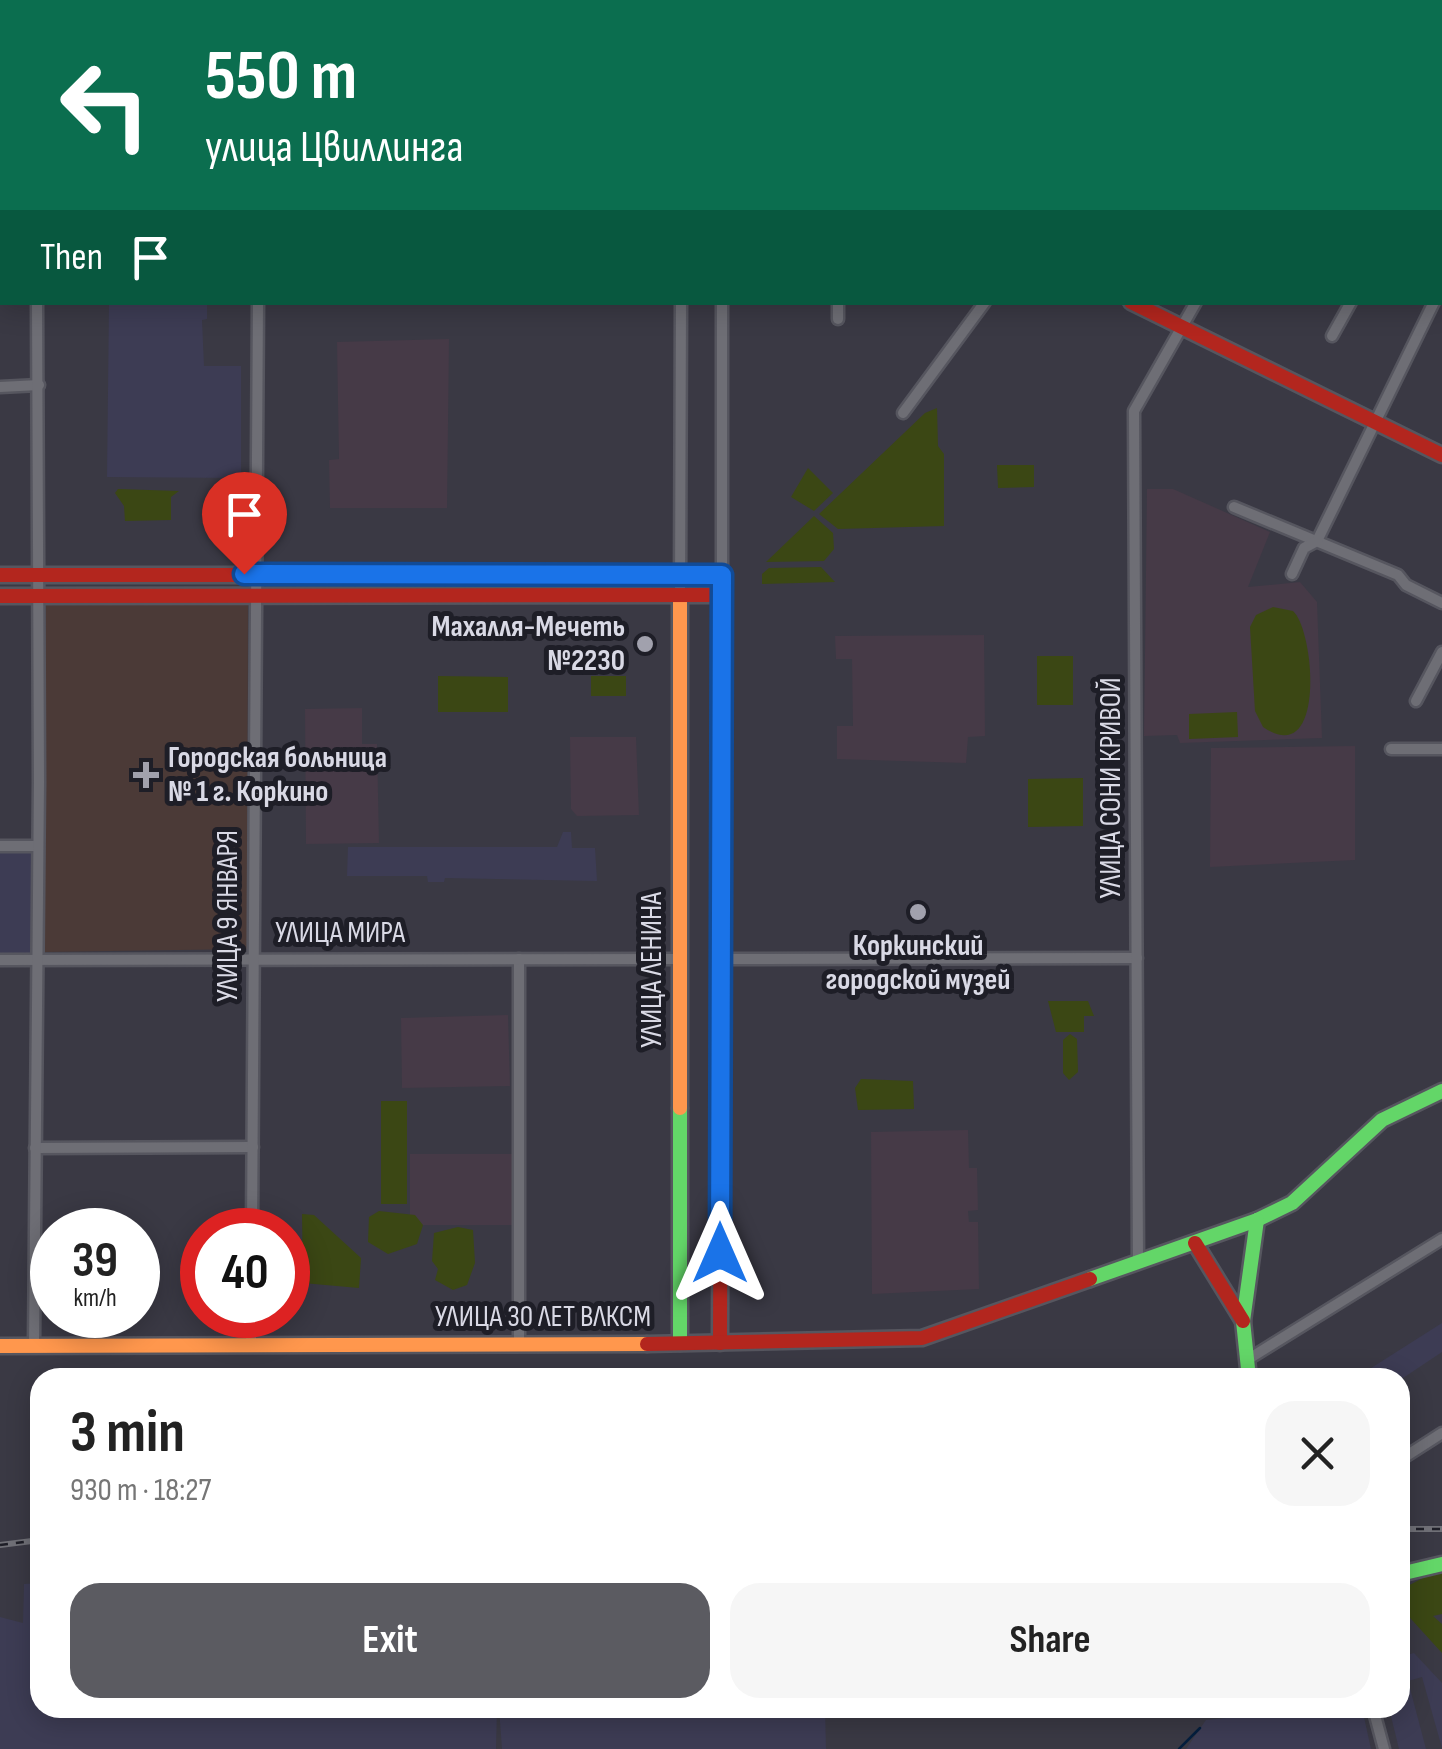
<!DOCTYPE html>
<html lang="en">
<head>
<meta charset="utf-8">
<style>
  body { margin:0; font-family:"Sofia Sans Condensed",sans-serif; background:#f6f6f6; color:#222; height:100vh; display:flex; flex-direction:column; font-size:38px; white-space:nowrap }
  * { box-sizing:border-box; margin:0 }
  p { font-size:32px; color:#767676 }
  .icon { flex:none; width:55px; height:55px; fill:none; stroke:currentColor; stroke-width:2; stroke-linecap:round; stroke-linejoin:round }
  .map { position:relative; flex:1; overflow:hidden }
  .details { position:absolute; left:30px; top:1368px; width:1380px; height:350px; display:flex; flex-direction:column; background:#fff; border-radius:30px; box-shadow:0 5px 25px #0003 }
  .details>* { flex:none }
  .banner { position:absolute; left:0px; top:0px; width:1442px; height:305px; box-shadow:0 5px 25px #0003; background:#0b6e4f; color:#fff; overflow:hidden }
  .speed { position:absolute; left:30px; top:1208px; display:flex; gap:20px; font-size:50px; font-weight:700; text-align:center }
  .speed>* { display:grid; place-content:center; width:130px; height:130px; border-radius:50%; background:#fff; box-shadow:0 5px 25px #0003; line-height:1 }
  .speed small { font-size:25px; font-weight:400 }
  .speed .limit { border:15px solid #d22; background:#fff; color:#111 }
  .pin { position:absolute; display:grid; place-items:center; width:85px; height:85px; color:#fff; margin:-102px -42px; border-radius:50% 50% 50% 0; rotate:-45deg; box-shadow:0 0 10px #0007 }
  .pin .icon { rotate:45deg }
  .me { position:absolute; width:110px; margin:-55px; rotate:0deg; stroke-linejoin:round; filter:drop-shadow(0 0 8px #0008) }
  .turn { display:flex; align-items:center; gap:35px; height:210px; padding:0 40px; font-size:45px }
  .turn .icon { width:130px; height:130px; stroke-width:2.5 }
  .turn b { display:block; font-size:70px; line-height:85px }
  .then { display:flex; align-items:center; height:95px; padding:0 40px; background:#0003; gap:20px; font-size:38px }
  .round { display:grid; place-items:center; flex:none; width:105px; height:105px; border-radius:30px; background:#f6f6f6 }
  .head { display:flex; align-items:center; justify-content:space-between; height:170px; padding:0 40px }
  h1 { font-size:60px; font-weight:700; line-height:75px }
  .primary-button { display:flex; gap:20px; margin-top:auto; padding:20px 40px }
  .primary-button a { flex:1; height:115px; border-radius:30px; background:#5b5b61; color:#fff; font-size:40px; font-weight:700; line-height:115px; text-align:center }
  .primary-button a+a { background:#f6f6f6; color:#222 }
  .map>svg:first-child { display:block }
  .built { fill:#3d3c54 }
  .education { fill:#463a47 }
  .medical { fill:#4b3a37 }
  .green { fill:#3b4714 }
  .lines { fill:none; stroke-linecap:round; stroke-linejoin:round }
  .stream { stroke:#051f3e; stroke-width:2.5 }
  .street-casing { stroke:#56565f; stroke-width:15 }
  .fast-casing { stroke:#56565f; stroke-width:19 }
  .slow-casing { stroke:#56565f; stroke-width:19 }
  .jam-casing { stroke:#56565f; stroke-width:19 }
  .street { stroke:#6e6e75; stroke-width:10 }
  .fast { stroke:#63d668; stroke-width:14 }
  .slow { stroke:#ff974d; stroke-width:14 }
  .jam { stroke:#b3261e; stroke-width:14 }
  .rail-casing { stroke:#707077; stroke-width:6 }
  .rail { stroke:#1e1e27; stroke-width:2.5; stroke-dasharray:8; stroke-linecap:butt }
  .route-casing { stroke:#114b97; stroke-width:25 }
  .route { stroke:#1a73e8; stroke-width:18 }
  .poi-dot { fill:#a1a1ad; stroke:#1e1e27; stroke-width:4 }
  .labels { text-anchor:middle; dominant-baseline:central; stroke-width:10; stroke-linejoin:round; paint-order:stroke }
  .poi-label { font-size:30px; font-weight:bold; fill:#d9d9e5; stroke:#1e1e27; text-anchor:end }
  .street-label { font-size:30px; fill:#d9d9e5; stroke:#1e1e27 }
</style>
</head>
<body>
<div class="map">
<svg width="1442" height="1749" viewBox="0 0 1442 1749">
  <rect width="100%" height="100%" fill="#3a3944"/>
  <g class="built">
    <path d="M 109,303 L 207,303 L 207,319 L 202,320 L 204,366 L 241,366 L 241,478 L 107,477 Z"/>
    <path d="M 563,832 L 571,832 L 572,848 L 595,848 L 597,881 L 445,878 L 444,882 L 428,882 L 427,876 L 347,876 L 348,847 L 557,847 Z"/>
    <path d="M 34,848 L 34,954 L 0,955 L 0,849 Z"/>
    <path d="M 1442,1323 L 1442,1352 L 1400,1380 L 1357,1377 Z"/>
    <path d="M 40,1583 L 40,1708 L 497,1708 L 496,1749 L 0,1749 L 0,1617 L 23,1623 L 24,1584 Z"/>
    <path d="M 1414,1653 L 1442,1683 L 1442,1748 L 1422,1677 L 1408,1681 L 1426,1749 L 1399,1749 L 1389,1708 L 1400,1708 L 1400,1657 Z"/>
    <path d="M 499,1708 L 825,1708 L 826,1749 L 502,1749 Z"/>
    <path d="M 1228,1708 L 1362,1708 L 1371,1749 L 1186,1749 L 1206,1720 L 1226,1718 Z"/>
  </g>
  <g class="education">
    <path d="M 449,339 L 447,508 L 330,508 L 329,460 L 339,459 L 337,342 Z"/>
    <path d="M 1147,489 L 1173,489 L 1270,532 L 1248,587 L 1300,582 L 1317,602 L 1322,738 L 1180,743 L 1177,735 L 1144,736 Z"/>
    <path d="M 984,635 L 985,736 L 968,737 L 966,763 L 837,759 L 837,726 L 853,726 L 852,659 L 836,659 L 835,636 Z"/>
    <path d="M 362,708 L 362,744 L 377,744 L 379,843 L 306,844 L 305,709 Z"/>
    <path d="M 570,737 L 636,737 L 639,815 L 577,816 L 571,809 Z"/>
    <path d="M 1355,746 L 1355,860 L 1210,867 L 1211,748 Z"/>
    <path d="M 508,1015 L 510,1086 L 402,1088 L 401,1018 Z"/>
    <path d="M 968,1130 L 969,1168 L 977,1168 L 978,1210 L 968,1211 L 969,1222 L 978,1222 L 979,1289 L 872,1294 L 871,1132 Z"/>
    <rect x="410" y="1154" width="102" height="71"/>
  </g>
  <path class="medical" d="M 46,600 L 248,600 L 247,949 L 42,952 Z"/>
  <g class="green">
    <path d="M 937,408 L 938,446 L 944,454 L 944,526 L 838,529 L 819,514 L 925,413 Z"/>
    <path d="M 997,465 L 1034,465 L 1034,487 L 998,488 Z"/>
    <path d="M 808,468 L 833,493 L 814,511 L 791,497 Z"/>
    <path d="M 118,489 L 179,491 L 171,497 L 171,520 L 125,521 L 124,506 L 115,493 Z"/>
    <path d="M 814,516 L 833,533 L 834,549 L 824,561 L 766,562 Z"/>
    <path d="M 821,567 L 835,582 L 762,584 L 762,574 L 769,568 Z"/>
    <path d="M 1273,607 L 1293,611 C 1315,631 1326,770 1263,727 L 1255,711 L 1250,627 L 1256,615 Z"/>
    <rect x="1037" y="656" width="36" height="49"/>
    <path d="M 438,676 L 508,677 L 508,712 L 438,712 Z"/>
    <rect x="591" y="676" width="35" height="20"/>
    <path d="M 1237,712 L 1238,737 L 1189,739 L 1189,714 Z"/>
    <path d="M 1083,778 L 1083,826 L 1028,827 L 1028,779 Z"/>
    <path d="M 1088,1001 L 1094,1016 L 1084,1016 L 1084,1032 L 1056,1032 L 1048,1001 Z"/>
    <path d="M 1070,1034 L 1077,1039 L 1078,1072 L 1069,1080 L 1063,1073 L 1063,1040 Z"/>
    <path d="M 861,1079 L 913,1081 L 914,1109 L 858,1110 L 855,1088 Z"/>
    <rect x="381" y="1101" width="26" height="103"/>
    <path d="M 379,1211 L 415,1215 L 423,1225 L 417,1244 L 388,1254 L 368,1242 L 369,1217 Z"/>
    <path d="M 302,1214 L 314,1215 L 361,1258 L 359,1288 L 303,1283 Z"/>
    <path d="M 458,1227 L 473,1230 L 475,1263 L 467,1285 L 453,1290 L 435,1280 L 438,1269 L 432,1261 L 434,1233 Z"/>
    <path d="M 1442,1568 L 1442,1614 L 1433,1616 L 1442,1624 L 1442,1653 L 1401,1608 L 1400,1590 Z"/>
  </g>
  <g class="lines">
    <path class="stream" d="M 1179,1749 L 1200,1728"/>
    <defs>
      <g id="street">
        <path d="M 32,0 L 32,2"/>
        <path d="M 256,0 L 256,2"/>
        <path d="M 1402,0 L 1406,2"/>
        <path d="M 695,2 L 695,0"/>
        <path d="M 855,2 L 855,0"/>
        <path d="M 1068,2 L 1070,0"/>
        <path d="M 1230,2 L 1231,0"/>
        <path d="M 1424,2 L 1425,0"/>
        <path d="M 1440,30 L 1442,31"/>
        <path d="M 1440,216 L 1442,218"/>
        <path d="M 1440,291 L 1442,287"/>
        <path d="M 722,302 L 722,575"/>
        <path d="M 838,319 L 838,302"/>
        <path d="M 1332,336 L 1351,302"/>
        <path d="M 0,387 L 39,385"/>
        <path d="M 903,413 L 985,302"/>
        <path d="M 1234,507 L 1398,575 L 1406,585 L 1442,603"/>
        <path d="M 1292,574 L 1304,548 L 1317,541 L 1434,302"/>
        <path d="M 680,596 L 681,302"/>
        <path d="M 1416,701 L 1442,652"/>
        <path d="M 1391,749 L 1442,749"/>
        <path d="M 0,846 L 37,846"/>
        <path d="M 519,959 L 519,1344"/>
        <path d="M 721,959 L 1137,958"/>
        <path d="M 0,960 L 680,959"/>
        <path d="M 35,1148 L 253,1147"/>
        <path d="M 252,1230 L 258,302"/>
        <path d="M 1138,1263 L 1134,411 L 1196,302"/>
        <path d="M 34,1345 L 39,782 L 37,302"/>
        <path d="M 251,1345 L 251,1315"/>
        <path d="M 1247,1360 L 1442,1239"/>
        <path d="M 1400,1460 L 1442,1433"/>
        <path d="M 1373,1708 L 1384,1749"/>
      </g>
      <g id="fast">
        <path d="M 580,575 L 722,575 L 721,1017"/>
        <path d="M 680,1108 L 680,1343"/>
        <path d="M 1090,1279 L 1257,1220 L 1292,1203 L 1382,1120 L 1442,1091"/>
        <path d="M 1249,1378 L 1243,1321 L 1257,1220"/>
        <path d="M 1400,1574 L 1442,1564"/>
      </g>
      <g id="slow">
        <path d="M 0,181 L 2,181"/>
        <path d="M 680,596 L 680,1108"/>
        <path d="M 0,1346 L 647,1344"/>
      </g>
      <g id="jam">
        <path d="M 1131,302 L 1442,455"/>
        <path d="M 0,575 L 580,575"/>
        <path d="M 0,596 L 722,595"/>
        <path d="M 1195,1243 L 1243,1321"/>
        <path d="M 720,1343 L 721,1017"/>
        <path d="M 647,1344 L 922,1338 L 1090,1279"/>
      </g>
    </defs>
    <use href="#street" class="street-casing"/>
    <use href="#fast" class="fast-casing"/>
    <use href="#slow" class="slow-casing"/>
    <use href="#jam" class="jam-casing"/>
    <use href="#street" class="street"/>
    <use href="#fast" class="fast"/>
    <use href="#slow" class="slow"/>
    <use href="#jam" class="jam"/>
    <defs>
      <g id="rail">
        <path d="M 1400,1529 L 1442,1529"/>
        <path d="M 0,1545 L 40,1540"/>
      </g>
    </defs>
    <use href="#rail" class="rail-casing"/>
    <use href="#rail" class="rail"/>
  </g>
  <g class="lines">
    <defs>
      <path id="route" d="M 244,574 L 722,575 L 720,1253"/>
    </defs>
    <use href="#route" class="route-casing"/>
    <use href="#route" class="route"/>
  </g>
  <g class="poi-dot">
    <circle cx="645" cy="644" r="10"/>
    <path d="M141 760h10v10h10v10h-10v10h-10v-10h-10v-10h10z"/>
    <circle cx="918" cy="912" r="10"/>
  </g>
  <g class="labels">
    <g class="poi-label">
      <text x="625" y="627">Махалля-Мечеть<tspan x="625" dy="34">№2230</tspan></text>
      <text x="168" y="758" text-anchor="start">Городская больница<tspan x="168" dy="34">№ 1 г. Коркино</tspan></text>
      <text x="918" y="946" text-anchor="middle">Коркинский<tspan x="918" dy="34">городской музей</tspan></text>
    </g>
    <g class="street-label">
      <text transform="translate(1111 788) rotate(-90)">УЛИЦА СОНИ КРИВОЙ</text>
      <text transform="translate(228 916) rotate(-90)">УЛИЦА 9 ЯНВАРЯ</text>
      <text x="340" y="933">УЛИЦА МИРА</text>
      <text transform="translate(652 970) rotate(-90)">УЛИЦА ЛЕНИНА</text>
      <text x="543" y="1317">УЛИЦА 30 ЛЕТ ВЛКСМ</text>
    </g>
  </g>
</svg>
<div class="speed"><div>39<small>km/h</small></div><div class="limit">40</div></div>
<div class="pin" style="left:244px;top:574px;background:#d93025"><svg class="icon" aria-label="arrive" viewBox="0 0 24 24"><path d="M6 21V4h12l-3 4 3 4H6"/></svg></div>
<svg class="me" style="left:720px;top:1253px" viewBox="-20 -20 40 40"><path d="M0-17L14 15 0 8-14 15z" fill="#1a73e8" stroke="#fff" stroke-width="4"/></svg>
<div class="banner">
<div class="turn"><svg class="icon" aria-label="left" viewBox="0 0 24 24"><path d="M17 20v-9H6M10 6l-5 5 5 5"/></svg><div><b>550 m</b>улица Цвиллинга</div></div>
<div class="then">Then<svg class="icon" aria-label="arrive" viewBox="0 0 24 24"><path d="M6 21V4h12l-3 4 3 4H6"/></svg></div>
</div>
<section class="details">
<div class="head"><div><h1>3 min</h1><p>930 m · 18:27</p></div><a class="round"><svg class="icon" aria-label="close" viewBox="0 0 24 24"><path d="M6 6l12 12M18 6L6 18"/></svg></a></div>
<div class="primary-button"><a>Exit</a><a>Share</a></div>
</section>
</div>
</body>
</html>
